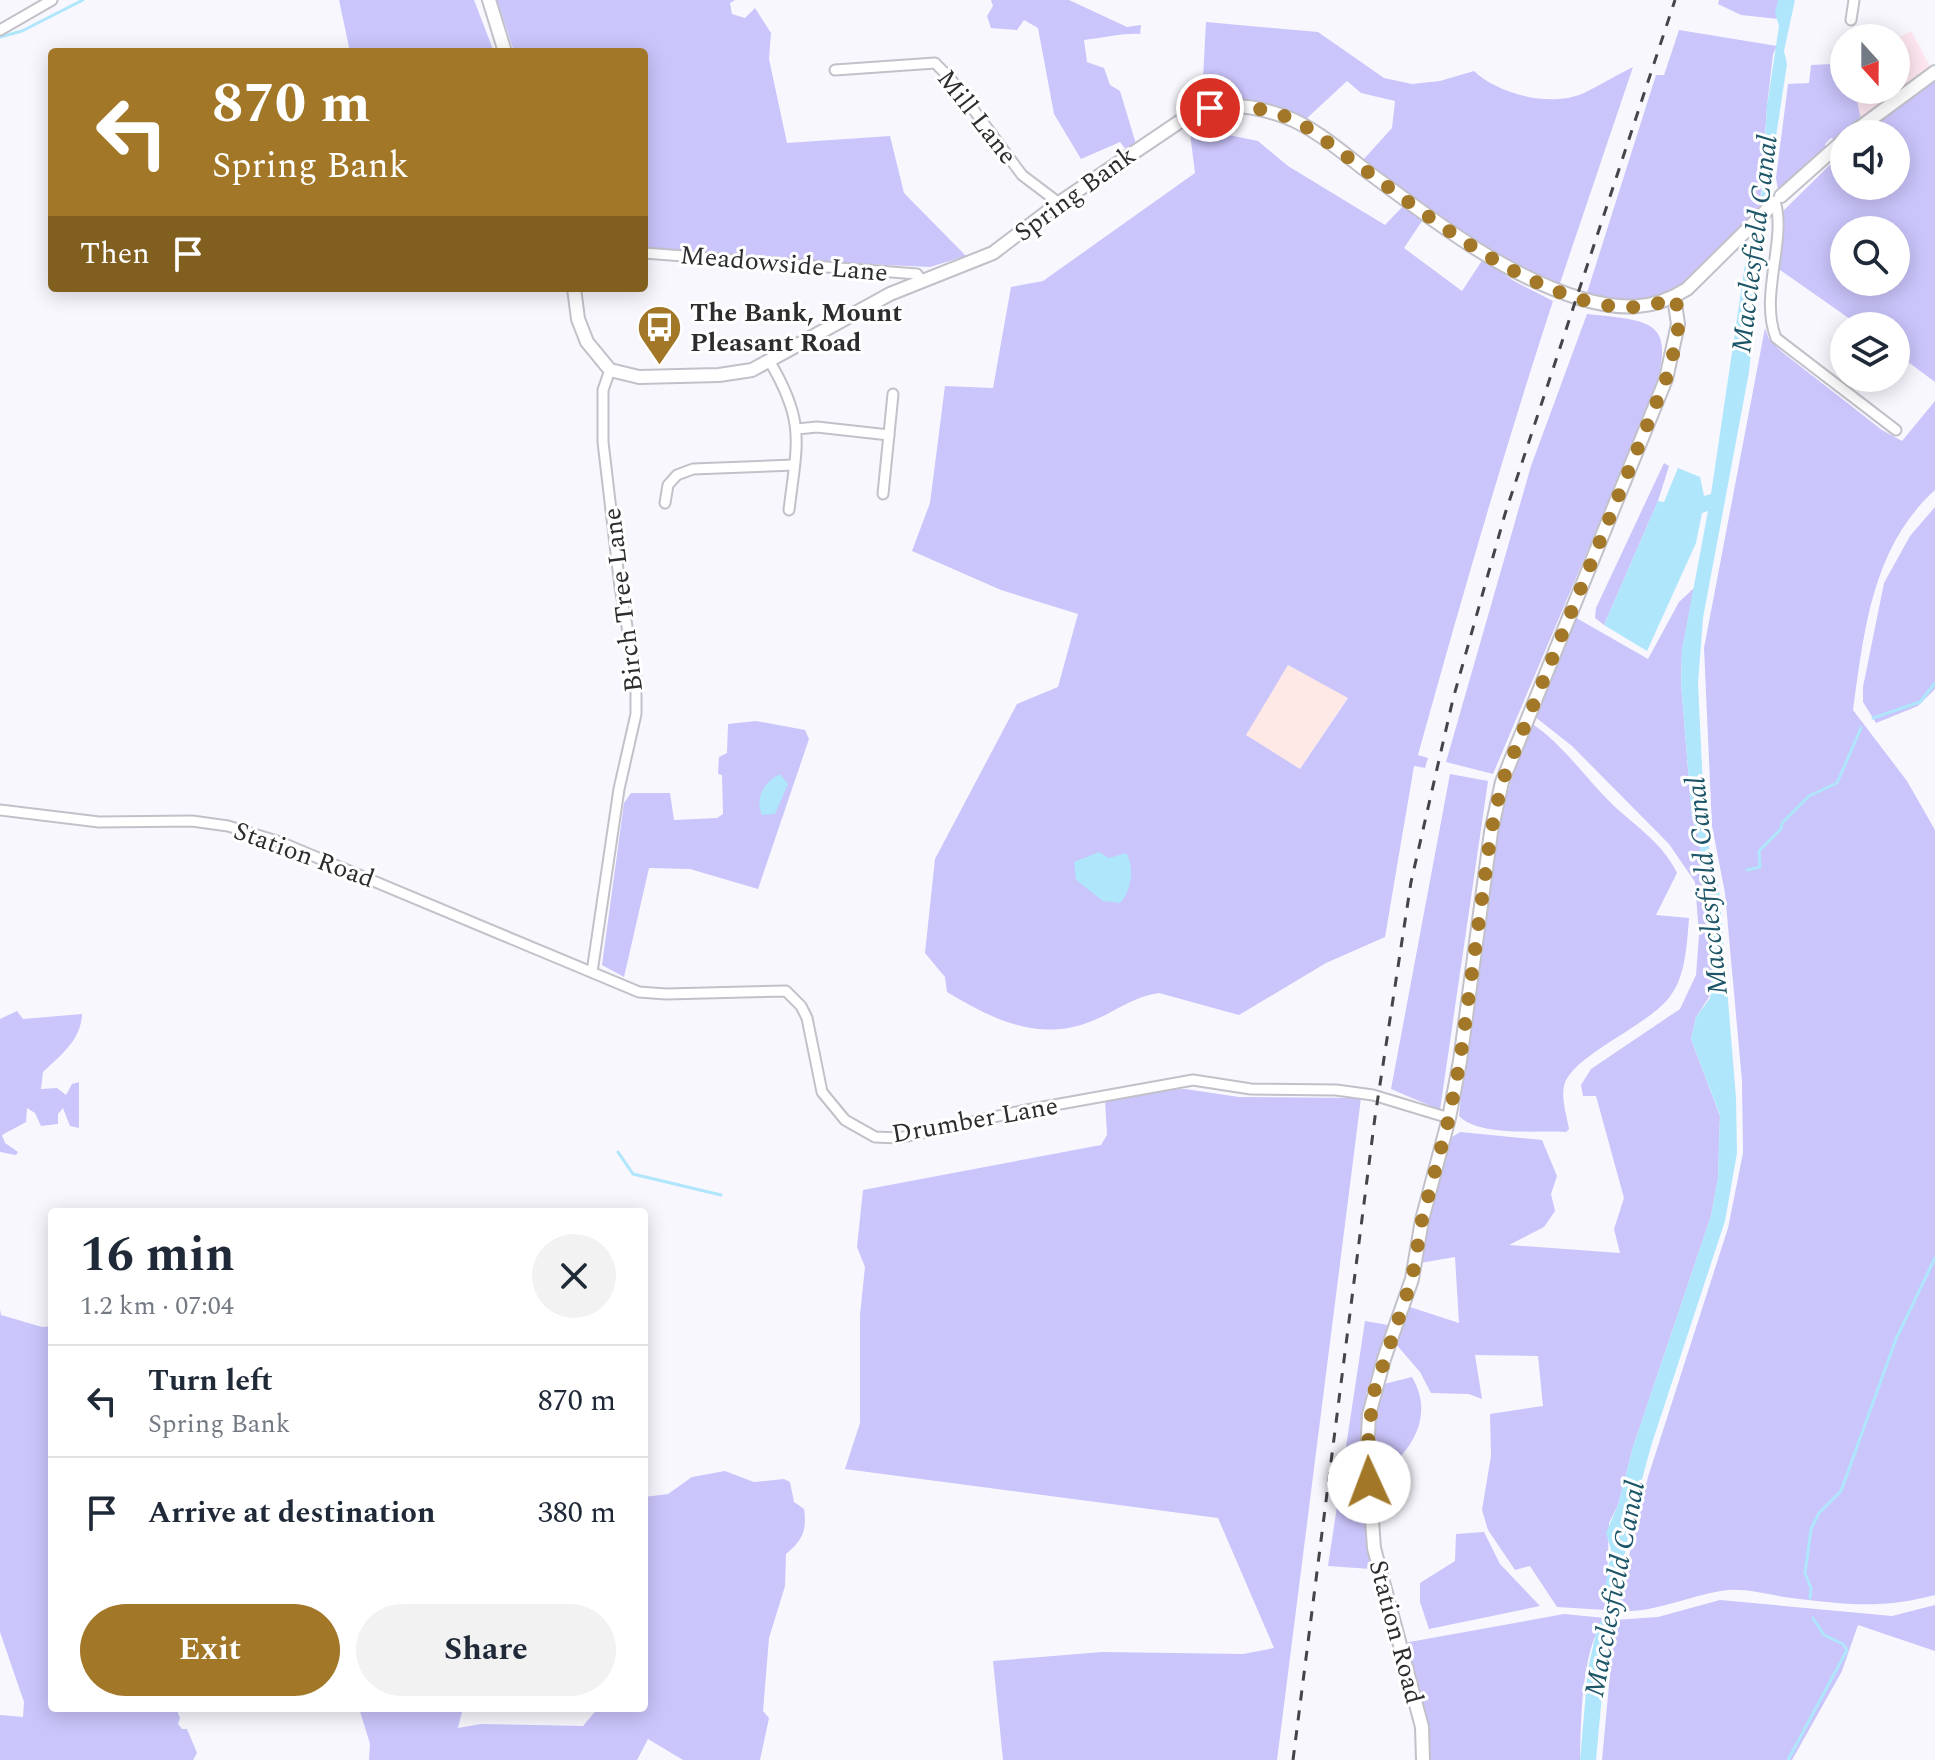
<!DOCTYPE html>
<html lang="en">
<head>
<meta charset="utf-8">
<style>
  body { margin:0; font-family:Spectral,serif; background:#f2f2f3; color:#1f2937; height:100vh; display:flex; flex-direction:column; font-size:30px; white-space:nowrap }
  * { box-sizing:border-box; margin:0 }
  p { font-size:26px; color:#747a83 }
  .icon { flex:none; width:44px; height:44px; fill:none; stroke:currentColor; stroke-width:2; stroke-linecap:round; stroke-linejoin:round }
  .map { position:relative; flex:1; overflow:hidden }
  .details { position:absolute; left:48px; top:1208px; width:600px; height:504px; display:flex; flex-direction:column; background:#fff; border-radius:8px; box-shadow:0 4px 20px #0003 }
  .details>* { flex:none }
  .guide { position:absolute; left:48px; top:48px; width:600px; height:244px; border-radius:8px; box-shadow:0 4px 20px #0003; background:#a27727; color:#fff; overflow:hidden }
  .needle { width:52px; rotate:159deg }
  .buttons { position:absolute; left:1830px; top:24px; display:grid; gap:16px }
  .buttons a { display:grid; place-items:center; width:80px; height:80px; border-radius:50%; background:#fff; box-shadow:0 4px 20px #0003; font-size:40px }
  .pin { position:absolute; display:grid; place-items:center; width:68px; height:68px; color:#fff; margin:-34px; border:4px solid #fff; border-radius:50%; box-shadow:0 2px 8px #0007 }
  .me { position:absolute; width:88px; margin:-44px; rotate:358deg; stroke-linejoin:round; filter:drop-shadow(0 0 6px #0008) }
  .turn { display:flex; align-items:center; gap:28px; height:168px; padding:0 32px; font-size:36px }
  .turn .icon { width:104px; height:104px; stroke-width:2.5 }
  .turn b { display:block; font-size:56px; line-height:68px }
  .then { display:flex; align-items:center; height:76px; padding:0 32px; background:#0003; gap:16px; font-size:30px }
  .round { display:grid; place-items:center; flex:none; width:84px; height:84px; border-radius:42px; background:#f2f2f3 }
  .headline { display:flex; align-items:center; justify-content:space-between; height:136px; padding:0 32px }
  h1 { font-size:48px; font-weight:700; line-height:60px }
  .button { display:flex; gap:16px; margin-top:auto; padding:16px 32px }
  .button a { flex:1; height:92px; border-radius:48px; background:#a27727; color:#fff; font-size:32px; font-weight:700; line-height:92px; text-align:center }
  .button a+a { background:#f2f2f3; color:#1f2937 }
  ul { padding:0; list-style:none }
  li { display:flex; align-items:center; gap:24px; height:112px; padding:0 32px; border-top:2px solid #e0e1e3 }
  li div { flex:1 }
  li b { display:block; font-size:30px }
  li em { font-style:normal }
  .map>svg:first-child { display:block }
  .commercial { fill:#ffe7f1 }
  .industrial { fill:#fee9e6 }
  .green { fill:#cac5fb; fill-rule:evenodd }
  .water { fill:#afe6fb }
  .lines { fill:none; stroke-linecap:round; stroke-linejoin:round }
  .stream { stroke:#afe6fb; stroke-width:3 }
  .street-casing { stroke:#c2c1c9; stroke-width:13 }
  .secondary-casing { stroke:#c2c1c9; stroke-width:16 }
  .street { stroke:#fff; stroke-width:9 }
  .secondary { stroke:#fff; stroke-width:12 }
  .rail { stroke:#454447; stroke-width:3; stroke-dasharray:10 10; stroke-linecap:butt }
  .route { stroke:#a27727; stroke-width:14; stroke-dasharray:0 25.2 }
  .labels { text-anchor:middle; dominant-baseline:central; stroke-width:6; stroke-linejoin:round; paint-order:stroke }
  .street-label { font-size:26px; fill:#2d2c2f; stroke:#fff }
  .poi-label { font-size:26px; font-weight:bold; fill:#2d2c2f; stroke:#fff; text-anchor:start }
  .water-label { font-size:28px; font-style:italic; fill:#1d5669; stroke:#fff }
</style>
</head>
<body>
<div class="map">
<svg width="1935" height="1760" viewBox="0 0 1935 1760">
  <rect width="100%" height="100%" fill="#f8f7fe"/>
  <g class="commercial">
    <path d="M 1911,31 L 1932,70 L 1904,87 L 1896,77 L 1896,39 Z"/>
    <path d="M 1896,89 L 1899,92 L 1861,120 L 1855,90 Z"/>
  </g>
  <path class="industrial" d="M 1288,665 L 1348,697 L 1300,769 L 1245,735 Z"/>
  <g class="green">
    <path d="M 339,0 L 474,0 L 494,52 L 350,52 Z"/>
    <path d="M 497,0 L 735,0 L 730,3 L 732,14 L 745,18 L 755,8 L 771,33 L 769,59 L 787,143 L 890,136 L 904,193 L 966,256 L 930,267 L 644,254 L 644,52 L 514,52 Z"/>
    <path d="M 991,0 L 1069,0 L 1127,27 L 1141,25 L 1140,34 C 1120,33 1104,38 1084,40 L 1087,62 L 1104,68 L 1110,85 L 1120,91 L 1136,144 L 1127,151 L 1120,142 L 1081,159 L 1054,114 L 1038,28 L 1024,20 L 1017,30 L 991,28 L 987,16 L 993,6 Z"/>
    <path d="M 1719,0 L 1778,0 L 1778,19 L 1741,15 L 1718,4 Z"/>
    <path d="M 1206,22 L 1318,32 L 1384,78 L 1412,84 L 1440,81 L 1474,71 C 1498,94 1551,108 1584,93 C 1600,85 1617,75 1633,67 L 1559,286 C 1495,266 1418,201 1363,160 L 1392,128 L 1395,101 L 1361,93 L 1347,81 L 1304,121 L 1272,105 L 1202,97 Z"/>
    <path d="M 1679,30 L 1777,46 L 1773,54 L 1767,106 L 1760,206 L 1688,281 L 1659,300 L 1638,306 L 1586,296 L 1656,75 L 1664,75 Z"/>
    <path d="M 1837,60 L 1844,64 L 1844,90 L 1855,90 L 1861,120 L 1836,140 L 1831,138 L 1825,144 L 1826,148 L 1778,190 L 1776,178 L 1788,84 L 1809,83 L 1811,65 L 1833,64 Z"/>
    <path d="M 1935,80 L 1935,382 L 1896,353 L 1896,326 L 1860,326 L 1776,267 L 1784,210 L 1844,151 L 1844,186 L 1896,186 L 1896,134 L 1863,134 ZM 1844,230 L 1896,230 L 1896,282 L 1844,282 Z"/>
    <path d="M 1201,117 L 1209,131 L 1258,141 L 1288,166 L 1385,225 L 1405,204 L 1424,218 L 1404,248 L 1462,291 L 1483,259 L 1514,281 L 1553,301 C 1504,451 1460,603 1418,755 L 1428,758 L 1425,768 L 1414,766 L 1385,937 L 1326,963 L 1239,1015 L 1159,993 C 1134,996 1115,1012 1092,1021 C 1039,1043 992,1019 947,992 L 945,977 L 925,953 L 935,859 L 1017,704 L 1058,687 L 1078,614 L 1001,590 L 912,551 L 930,503 L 945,386 L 993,388 L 1011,287 L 1043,281 L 1195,173 L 1189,125 ZM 1288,665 L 1348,698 L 1300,769 L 1246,735 Z"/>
    <path d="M 1587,314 C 1656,321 1676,321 1653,396 L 1493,774 L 1446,762 L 1531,466 Z"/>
    <path d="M 1765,328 L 1769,339 L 1782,352 L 1882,430 L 1902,441 L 1935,401 L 1935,490 C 1872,547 1864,631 1853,710 L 1907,781 L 1935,830 L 1935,1595 C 1879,1610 1841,1604 1784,1597 C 1767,1594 1747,1589 1729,1590 C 1690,1594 1656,1614 1616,1611 L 1648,1477 L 1728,1228 L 1743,1153 L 1742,1081 L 1725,893 L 1712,826 L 1704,648 Z"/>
    <path d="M 1664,463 L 1669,466 L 1658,501 L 1604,625 L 1595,618 L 1596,608 Z"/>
    <path d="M 1935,507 L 1935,689 L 1918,706 L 1876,723 L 1863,702 L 1863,687 L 1884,583 L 1910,536 Z"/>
    <path d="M 1694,588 L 1682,650 L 1681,683 L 1692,818 L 1701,844 L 1699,856 L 1712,974 L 1709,997 L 1696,1017 L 1691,1039 L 1720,1116 L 1718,1178 L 1711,1216 L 1633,1447 L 1618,1505 L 1609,1523 L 1606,1610 L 1557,1607 L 1530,1566 L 1515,1570 L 1488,1530 L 1482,1510 L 1491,1456 L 1490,1414 L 1543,1406 L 1538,1356 L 1475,1355 L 1482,1399 L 1469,1394 L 1431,1393 L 1420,1372 L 1395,1343 L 1407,1306 L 1459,1323 L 1455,1257 L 1420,1263 L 1428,1211 L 1452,1137 L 1460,1132 L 1542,1140 L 1557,1176 L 1551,1194 L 1555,1211 L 1544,1227 L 1509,1245 L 1620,1253 L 1614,1229 L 1624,1198 L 1596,1096 L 1583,1096 L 1581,1085 L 1591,1069 L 1680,1009 L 1696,975 L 1699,935 L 1695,882 L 1669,844 L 1572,746 L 1534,716 L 1573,616 L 1648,659 L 1679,602 Z"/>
    <path d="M 756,721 L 805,730 L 809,739 L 758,889 L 690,869 L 649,868 L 624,977 L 602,965 L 624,803 L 631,793 L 670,793 L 674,820 L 717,818 L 723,814 L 722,775 L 718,774 L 719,757 L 727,753 L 728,724 Z"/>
    <path d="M 1531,723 C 1564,745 1585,778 1614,806 C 1636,826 1664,845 1677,873 L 1656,915 L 1689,918 C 1687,942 1686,975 1671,995 C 1650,1026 1571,1055 1564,1086 C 1561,1099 1567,1116 1569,1129 L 1566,1132 C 1536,1130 1480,1137 1459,1116 C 1471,984 1482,847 1531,723 Z"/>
    <path d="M 1450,774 L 1488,781 L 1440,1110 L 1391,1089 Z"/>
    <path d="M 17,1011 L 23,1019 L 82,1014 C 81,1040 61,1055 43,1072 L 41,1089 L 57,1088 L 66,1095 L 72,1084 L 79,1082 L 79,1128 L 70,1126 L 63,1108 L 58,1114 L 58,1124 L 41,1126 L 35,1113 L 27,1108 L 26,1122 L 2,1135 L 5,1143 L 18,1152 L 16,1155 L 0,1152 L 0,1019 Z"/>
    <path d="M 1185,1089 L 1239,1097 L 1361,1098 L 1277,1760 L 1003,1760 L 993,1661 L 1102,1652 L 1243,1654 L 1274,1648 L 1218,1518 L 845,1469 L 860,1423 L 860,1315 L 865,1267 L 857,1247 L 863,1190 L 1101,1145 L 1107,1135 L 1105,1100 L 1153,1090 Z"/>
    <path d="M 0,1309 L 1,1315 L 42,1327 L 52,1326 L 52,1708 L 176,1708 L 180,1718 L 178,1724 L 182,1729 L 187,1729 L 197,1753 L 193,1760 L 0,1760 L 0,1715 L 23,1717 L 24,1702 L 0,1632 Z"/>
    <path d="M 1365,1321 L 1388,1325 L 1366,1394 L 1362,1510 L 1371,1569 L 1328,1566 Z"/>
    <path d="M 1412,1377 C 1435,1416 1412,1452 1378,1476 L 1374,1467 L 1375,1398 L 1380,1385 Z"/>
    <path d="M 725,1471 L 754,1482 L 784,1479 L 790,1482 L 794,1502 L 804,1509 C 807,1530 803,1540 786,1554 L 785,1586 L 769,1638 L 763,1711 L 769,1718 L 760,1760 L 683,1760 L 648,1739 L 637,1760 L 369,1760 L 370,1744 L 359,1708 L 463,1708 L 458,1728 L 481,1724 L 583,1726 L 598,1708 L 644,1708 L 644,1497 L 668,1494 L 692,1477 Z"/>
    <path d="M 1484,1532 L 1500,1564 L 1540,1606 L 1429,1629 L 1420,1602 L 1420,1583 L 1455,1561 L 1456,1534 Z"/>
    <path d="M 1720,1600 L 1892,1616 L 1935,1605 L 1935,1651 L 1858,1625 L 1842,1671 L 1792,1760 L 1602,1760 L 1615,1620 L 1658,1617 Z"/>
    <path d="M 1564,1614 L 1605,1618 C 1581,1650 1581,1720 1580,1760 L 1430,1760 L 1430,1732 L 1404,1643 Z"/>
  </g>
  <g class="water">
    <path d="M 1778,0 L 1795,0 L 1784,51 L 1787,64 L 1766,202 L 1749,372 L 1703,618 L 1698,683 L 1705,831 L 1719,889 L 1736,1098 L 1737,1153 L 1725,1221 L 1652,1443 L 1631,1519 L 1619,1587 L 1610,1608 L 1596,1760 L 1580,1760 L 1588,1669 L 1596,1633 L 1607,1607 L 1605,1590 L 1611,1549 L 1606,1533 L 1618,1505 L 1633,1447 L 1711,1216 L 1718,1178 L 1720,1115 L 1691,1039 L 1696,1017 L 1710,998 L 1712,974 L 1699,855 L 1701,844 L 1692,818 L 1681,683 L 1682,650 L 1708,511 L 1702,513 L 1696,543 L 1647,651 L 1604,625 L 1658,501 L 1664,502 L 1678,468 L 1700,477 L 1704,496 L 1711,494 L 1746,258 L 1760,216 L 1767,106 L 1779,26 L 1775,13 Z"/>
    <path d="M 780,774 L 788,784 L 775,814 L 762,815 C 754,798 765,781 780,774 Z"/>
    <path d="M 1099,852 L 1109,858 L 1126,853 C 1135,866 1132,891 1120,903 L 1103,901 L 1076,880 L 1074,862 Z"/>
  </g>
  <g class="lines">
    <g class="stream">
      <path d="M 0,37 L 22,31 L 83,0"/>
      <path d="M 1873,718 L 1920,702 L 1935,683"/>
      <path d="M 1747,870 L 1760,867 L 1759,851 L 1781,829 L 1782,823 L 1809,796 L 1837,783 L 1861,728"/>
      <path d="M 618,1152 L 633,1174 L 721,1195"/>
      <path d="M 1810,1598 L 1811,1588 L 1805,1573 L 1811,1529 L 1819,1513 L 1841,1491 L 1896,1339 L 1935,1258"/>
      <path d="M 1788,1760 L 1847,1650 L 1843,1644 L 1824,1635 L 1813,1618"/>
    </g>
    <defs>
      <g id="street">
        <path d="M 1851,20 L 1854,0"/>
        <path d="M 0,30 L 52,0"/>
        <path d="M 835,70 L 935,63 L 950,78 L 1022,175 L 1059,203"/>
        <path d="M 1775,201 C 1787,240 1759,295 1776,338 L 1896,430"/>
        <path d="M 644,253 L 917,274 L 922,281"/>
        <path d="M 770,362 C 806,423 797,443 789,510"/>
        <path d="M 797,429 L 817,427 L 889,435"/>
        <path d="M 883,494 L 893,394"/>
        <path d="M 665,503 L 668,485 L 677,475 L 693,469 L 794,465"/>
        <path d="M 0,810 L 99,822 L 192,821 L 228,826 L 280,842 L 639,992 L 666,994 L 786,991 L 801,1006 L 807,1018 L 822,1092 L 845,1120 L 875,1137 L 899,1138 L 1021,1111 L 1193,1080 L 1251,1089 L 1336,1090 L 1373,1095 L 1449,1118"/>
        <path d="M 592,972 L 619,789 L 636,714 L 636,677 L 620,587 L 603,442 L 603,390 L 610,370"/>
      </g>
      <g id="secondary">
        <path d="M 489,0 L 505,52"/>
        <path d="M 1851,134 L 1935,72"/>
        <path d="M 1781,196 L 1844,140"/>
        <path d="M 574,288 L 578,319 L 587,342 L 610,370 L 639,377 L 719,375 L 752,370 L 890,294 L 993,253 L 1059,203 L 1191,114 C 1221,100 1256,106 1286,117 C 1315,128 1343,153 1368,172 C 1434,221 1503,275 1582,299 C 1621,310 1652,311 1687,289 L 1770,207"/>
        <path d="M 1423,1760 L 1422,1727 L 1374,1548 L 1367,1453 L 1369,1415 L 1384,1359 L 1412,1279 L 1422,1220 L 1449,1118 L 1460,1061 L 1491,832 L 1502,782 L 1666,379 L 1678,324 L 1674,297"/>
      </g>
    </defs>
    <use href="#street" class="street-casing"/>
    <use href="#secondary" class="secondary-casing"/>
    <use href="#street" class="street"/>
    <use href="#secondary" class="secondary"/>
    <path class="rail" d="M 1293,1760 L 1375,1117 L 1411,882 L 1453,699 L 1505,514 L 1675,0"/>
  </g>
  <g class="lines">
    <path class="route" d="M 1210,108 C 1237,105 1264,107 1289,118 C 1310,127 1330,145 1350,159 C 1423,211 1580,345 1674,297 C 1685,322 1673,354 1666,379 L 1502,782 L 1491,832 L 1460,1061 L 1449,1118 L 1422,1220 L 1412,1279 L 1373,1395 L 1367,1453 L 1369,1482"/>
  </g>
  <defs>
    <symbol id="bus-pin" viewBox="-11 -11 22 30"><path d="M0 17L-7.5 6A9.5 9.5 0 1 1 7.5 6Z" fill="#a27727" stroke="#fff"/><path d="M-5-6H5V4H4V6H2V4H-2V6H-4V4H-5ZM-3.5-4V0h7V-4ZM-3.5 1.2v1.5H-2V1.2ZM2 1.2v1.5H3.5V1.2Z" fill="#fff"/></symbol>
  </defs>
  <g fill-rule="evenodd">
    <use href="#bus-pin" x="634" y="302" width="51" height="69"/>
  </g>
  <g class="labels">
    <g class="street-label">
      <text transform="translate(977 117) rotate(52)">Mill Lane</text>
      <text transform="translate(1075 194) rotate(-36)">Spring Bank</text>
      <text transform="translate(784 264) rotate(5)">Meadowside Lane</text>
      <text transform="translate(623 600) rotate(-97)">Birch Tree Lane</text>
      <text transform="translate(304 855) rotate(20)">Station Road</text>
      <text transform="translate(975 1120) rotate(-10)">Drumber Lane</text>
      <text transform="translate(1396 1632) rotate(75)">Station Road</text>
    </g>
    <g class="poi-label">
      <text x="690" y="313">The Bank, Mount<tspan x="690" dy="30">Pleasant Road</tspan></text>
    </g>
    <g class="water-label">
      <text transform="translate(1755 244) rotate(-83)">Macclesfield Canal</text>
      <text transform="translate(1707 886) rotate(-96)">Macclesfield Canal</text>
      <text transform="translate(1615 1589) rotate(-79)">Macclesfield Canal</text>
    </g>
  </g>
</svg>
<div class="buttons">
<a><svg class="needle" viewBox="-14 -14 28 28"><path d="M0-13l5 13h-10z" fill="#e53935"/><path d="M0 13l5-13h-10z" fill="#747a83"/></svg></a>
<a><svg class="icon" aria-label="sound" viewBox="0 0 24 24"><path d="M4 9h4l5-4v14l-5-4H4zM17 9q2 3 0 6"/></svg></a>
<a><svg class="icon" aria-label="search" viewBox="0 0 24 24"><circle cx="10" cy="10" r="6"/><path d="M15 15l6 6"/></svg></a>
<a><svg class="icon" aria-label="layers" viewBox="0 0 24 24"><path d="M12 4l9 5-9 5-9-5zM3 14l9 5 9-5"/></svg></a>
</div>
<div class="pin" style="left:1210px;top:108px;background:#d93025"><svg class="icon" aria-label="arrive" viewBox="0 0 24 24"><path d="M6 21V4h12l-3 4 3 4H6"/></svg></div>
<svg class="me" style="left:1369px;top:1482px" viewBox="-20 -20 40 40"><circle r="19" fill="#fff"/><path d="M0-13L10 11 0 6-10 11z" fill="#a27727"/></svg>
<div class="guide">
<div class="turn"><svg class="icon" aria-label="left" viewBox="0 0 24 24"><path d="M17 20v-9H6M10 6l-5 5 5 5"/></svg><div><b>870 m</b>Spring Bank</div></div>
<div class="then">Then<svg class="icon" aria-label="arrive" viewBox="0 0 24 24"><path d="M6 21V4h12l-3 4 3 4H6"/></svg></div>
</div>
<section class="details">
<div class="headline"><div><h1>16 min</h1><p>1.2 km · 07:04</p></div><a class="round"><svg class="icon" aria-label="close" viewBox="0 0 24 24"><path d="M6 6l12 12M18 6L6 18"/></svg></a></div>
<ul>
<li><svg class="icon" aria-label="left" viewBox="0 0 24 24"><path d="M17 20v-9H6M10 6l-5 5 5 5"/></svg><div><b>Turn left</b><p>Spring Bank</p></div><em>870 m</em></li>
<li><svg class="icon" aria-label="arrive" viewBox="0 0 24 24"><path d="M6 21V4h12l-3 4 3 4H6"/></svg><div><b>Arrive at destination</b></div><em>380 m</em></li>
</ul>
<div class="button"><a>Exit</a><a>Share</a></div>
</section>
</div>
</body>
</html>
